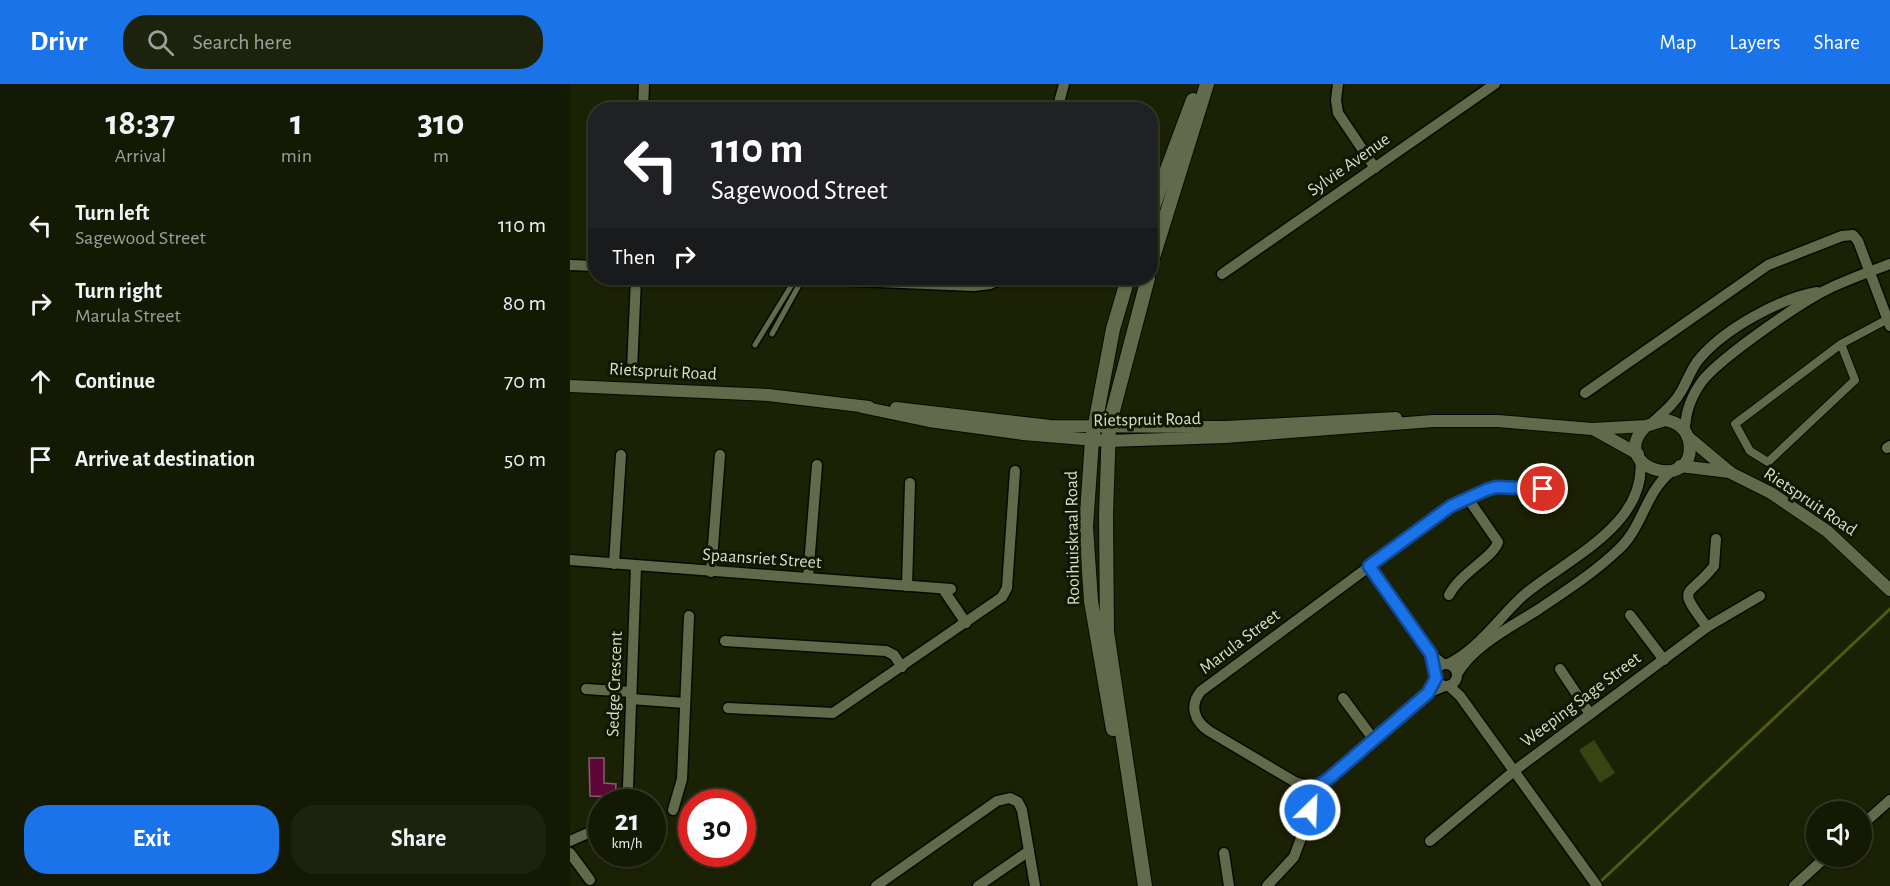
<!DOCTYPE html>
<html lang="en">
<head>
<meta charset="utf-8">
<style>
  body { margin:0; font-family:"Alegreya Sans",sans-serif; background:#1d220d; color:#f1f3f6; height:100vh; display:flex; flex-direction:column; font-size:22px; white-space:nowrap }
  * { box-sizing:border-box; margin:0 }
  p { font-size:20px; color:#9da09a }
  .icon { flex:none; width:33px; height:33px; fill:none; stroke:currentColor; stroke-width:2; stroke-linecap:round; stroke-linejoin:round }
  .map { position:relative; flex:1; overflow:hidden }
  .side { display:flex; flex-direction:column; background:#141903; width:570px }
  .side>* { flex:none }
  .top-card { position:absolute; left:18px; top:18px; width:570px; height:183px; border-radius:24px; box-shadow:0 2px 4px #0004,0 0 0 2px #333825; background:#202124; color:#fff; overflow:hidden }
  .controls { position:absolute; left:1236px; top:717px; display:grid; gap:12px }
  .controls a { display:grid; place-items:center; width:66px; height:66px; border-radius:50%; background:#141903; box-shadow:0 2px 4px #0004,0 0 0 2px #333825; font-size:30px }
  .speed { position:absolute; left:18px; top:705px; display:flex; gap:12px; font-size:30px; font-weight:700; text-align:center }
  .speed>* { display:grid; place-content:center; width:78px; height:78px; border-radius:50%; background:#141903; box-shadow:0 2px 4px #0004,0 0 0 2px #333825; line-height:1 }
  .speed small { font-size:15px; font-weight:400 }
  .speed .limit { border:9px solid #d22; background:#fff; color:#111 }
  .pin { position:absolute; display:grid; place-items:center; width:51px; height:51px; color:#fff; margin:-26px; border:3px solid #fff; border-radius:50%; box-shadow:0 2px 6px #0007 }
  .me { position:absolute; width:66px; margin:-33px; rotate:24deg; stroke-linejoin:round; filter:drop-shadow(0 0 4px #0008) }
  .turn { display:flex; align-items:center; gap:21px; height:126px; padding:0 24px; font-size:27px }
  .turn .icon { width:78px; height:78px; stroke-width:2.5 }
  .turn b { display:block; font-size:42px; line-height:51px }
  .then { display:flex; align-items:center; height:57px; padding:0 24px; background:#0003; gap:12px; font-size:22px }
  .eta { display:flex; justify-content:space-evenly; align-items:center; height:102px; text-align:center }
  .eta b { font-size:36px; font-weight:700; line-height:42px }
  .action { display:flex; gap:12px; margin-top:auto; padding:12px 24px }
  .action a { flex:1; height:69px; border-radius:24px; background:#1a73e8; color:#fff; font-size:24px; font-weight:700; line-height:69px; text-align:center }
  .action a+a { background:#1d220d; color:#f1f3f6 }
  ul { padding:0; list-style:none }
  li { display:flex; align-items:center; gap:18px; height:78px; padding:0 24px }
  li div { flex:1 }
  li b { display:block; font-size:22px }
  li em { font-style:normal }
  header { display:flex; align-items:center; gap:36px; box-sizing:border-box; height:84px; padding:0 30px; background:#1a73e8; color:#fff }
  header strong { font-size:28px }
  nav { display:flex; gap:33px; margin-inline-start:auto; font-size:21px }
  .search { width:420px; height:54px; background:#1d220d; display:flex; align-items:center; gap:15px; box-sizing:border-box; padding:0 21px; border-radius:24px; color:#9da09a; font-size:22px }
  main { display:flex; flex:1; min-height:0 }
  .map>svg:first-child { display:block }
  .green { fill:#3a4412 }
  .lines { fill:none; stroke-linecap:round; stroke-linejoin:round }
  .stream { stroke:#4f5d10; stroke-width:3 }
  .building { fill:#5e0637; stroke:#83616e; stroke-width:1.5 }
  .service-casing { stroke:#060a00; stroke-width:8 }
  .pedestrian-casing { stroke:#060a00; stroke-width:10 }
  .minor-casing { stroke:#060a00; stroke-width:13 }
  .tertiary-casing { stroke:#060a00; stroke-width:14 }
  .secondary-casing { stroke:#060a00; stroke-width:16 }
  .service { stroke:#616a4a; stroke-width:5 }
  .pedestrian { stroke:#616a4a; stroke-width:8 }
  .minor { stroke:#616a4a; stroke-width:10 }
  .tertiary { stroke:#616a4a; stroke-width:12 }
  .secondary { stroke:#616a4a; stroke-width:14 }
  .route-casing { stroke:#114b97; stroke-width:15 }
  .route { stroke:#1a73e8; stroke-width:10 }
  .labels { text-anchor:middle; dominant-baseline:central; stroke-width:6; stroke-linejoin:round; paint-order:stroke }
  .street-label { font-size:18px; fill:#d8ddcc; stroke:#121800 }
</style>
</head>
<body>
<header>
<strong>Drivr</strong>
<div class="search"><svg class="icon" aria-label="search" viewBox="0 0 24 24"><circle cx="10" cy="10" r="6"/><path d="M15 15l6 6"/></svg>Search here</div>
<nav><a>Map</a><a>Layers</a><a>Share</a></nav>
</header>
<main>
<section class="side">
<div class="eta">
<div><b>18:37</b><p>Arrival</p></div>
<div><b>1</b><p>min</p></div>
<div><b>310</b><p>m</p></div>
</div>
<ul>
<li><svg class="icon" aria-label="left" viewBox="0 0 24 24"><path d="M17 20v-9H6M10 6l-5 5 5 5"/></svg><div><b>Turn left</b><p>Sagewood Street</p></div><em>110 m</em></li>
<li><svg class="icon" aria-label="right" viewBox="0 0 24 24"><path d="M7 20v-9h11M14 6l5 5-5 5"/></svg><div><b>Turn right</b><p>Marula Street</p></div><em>80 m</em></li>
<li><svg class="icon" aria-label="ahead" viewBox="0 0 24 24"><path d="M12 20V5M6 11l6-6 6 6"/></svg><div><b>Continue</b></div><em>70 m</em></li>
<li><svg class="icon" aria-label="arrive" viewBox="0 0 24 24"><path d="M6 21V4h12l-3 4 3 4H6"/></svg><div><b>Arrive at destination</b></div><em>50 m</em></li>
</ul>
<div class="action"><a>Exit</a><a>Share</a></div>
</section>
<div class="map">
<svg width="1320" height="802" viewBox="0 0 1320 802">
  <rect width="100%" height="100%" fill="#1b2104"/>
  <path class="green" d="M 1024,656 L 1045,689 L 1030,699 L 1009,666 Z"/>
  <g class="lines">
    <path class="stream" d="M 1029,799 L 1320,525"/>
  </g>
  <path class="building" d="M 19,674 L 34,674 L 34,699 L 46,700 L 45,713 L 20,712 Z"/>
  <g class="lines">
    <defs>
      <g id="service">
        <path d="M 202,250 L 233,194"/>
        <path d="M 185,261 L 226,194"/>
      </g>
      <path id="pedestrian" d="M 1271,260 L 1285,296 L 1198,378 L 1180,367 L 1165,340 L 1271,260 L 1318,235"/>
      <g id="minor">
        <path d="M 768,0 L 766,16 L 768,29 L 805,84"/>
        <path d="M 73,26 L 74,0"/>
        <path d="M 487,26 L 494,0"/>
        <path d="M 0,181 L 26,182"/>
        <path d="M 652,190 L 925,0"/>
        <path d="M 249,194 L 263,196 L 404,202 L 420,200 L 433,194"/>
        <path d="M 62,286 L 66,194"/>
        <path d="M 1015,309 L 1198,181 L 1272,152 L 1283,151 L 1288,157 L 1320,242"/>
        <path d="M 1084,337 C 1094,328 1105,319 1112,306 C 1118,295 1122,283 1130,274 C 1156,244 1209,215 1247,208"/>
        <path d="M 1115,347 C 1115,328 1121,312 1133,296 C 1152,273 1228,220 1256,206 C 1276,196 1299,188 1320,180"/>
        <path d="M 1317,364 L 1320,362"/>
        <path d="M 0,476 L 381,505"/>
        <path d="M 44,480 L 51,371"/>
        <path d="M 799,482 L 861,570 L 873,580"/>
        <path d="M 141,488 L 150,371"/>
        <path d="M 238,494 L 247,381"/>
        <path d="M 337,502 L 340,399"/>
        <path d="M 373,505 L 396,539"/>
        <path d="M 879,511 C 891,488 923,474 928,458 L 899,416"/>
        <path d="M 1060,531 L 1094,576"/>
        <path d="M 1137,543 C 1105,500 1118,515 1144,482 L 1146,455"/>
        <path d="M 155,557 L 316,567 L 324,571 L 332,583"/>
        <circle cx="876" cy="591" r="11"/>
        <path d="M 878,580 C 910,564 929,533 955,510 C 997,475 1079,440 1070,374"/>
        <path d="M 990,585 L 1020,630"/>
        <path d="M 887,590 C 904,561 941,543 969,525 C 996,507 1025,488 1049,465 C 1073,443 1075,408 1102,387"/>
        <path d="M 875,602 L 858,609 L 767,688 L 744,704 L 725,698 L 639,647 C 624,637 619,621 631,607 L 881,422 L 920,404 L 973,405"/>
        <path d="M 879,602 L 890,612 L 1027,802"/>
        <path d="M 16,605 L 61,608"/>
        <path d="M 773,614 L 804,656"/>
        <path d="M 61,615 L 115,619"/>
        <path d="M 158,624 L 263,629 L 432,513 L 437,504 L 445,387"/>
        <path d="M 54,718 L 58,703 L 66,482"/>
        <path d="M 103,726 L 112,695 L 119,532"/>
        <path d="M 1292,741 L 1320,716"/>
        <path d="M 0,757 L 32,743"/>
        <path d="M 860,757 L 944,687 L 1137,543 L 1190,512"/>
        <path d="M 0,769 L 20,796"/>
        <path d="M 654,769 L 659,802"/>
        <path d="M 306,802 L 427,717 L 440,714 L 448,718 L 452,726 L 465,802"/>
        <path d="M 408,802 L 459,767"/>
        <path d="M 697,802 L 724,773 L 737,738 L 744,704"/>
        <path d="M 1224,802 L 1257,772"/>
      </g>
      <g id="tertiary">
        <path d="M 0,302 L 198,311 L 299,323"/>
        <path d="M 292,323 L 359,337 L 453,350 L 538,357 L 655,353 L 863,337 L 928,337 L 1022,345 L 1076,342 L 1095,336 C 1107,338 1116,344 1119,357 C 1129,411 1034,384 1076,342"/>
        <path d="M 326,324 L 480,342 L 656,343 L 826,334"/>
        <path d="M 1023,345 L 1068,370"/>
        <path d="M 1118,353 L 1161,389 L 1201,409 L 1257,447 L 1320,506"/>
        <path d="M 1110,382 L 1160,388"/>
      </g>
      <g id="secondary">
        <path d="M 580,131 L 623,16"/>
        <path d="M 580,183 L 637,0"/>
        <path d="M 543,645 L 521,517 L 516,443 L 522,356 L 543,245 L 558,194"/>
        <path d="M 575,802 L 537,548 L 536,431 L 539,342 L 578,194"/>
      </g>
    </defs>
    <use href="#service" class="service-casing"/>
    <use href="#pedestrian" class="pedestrian-casing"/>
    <use href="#minor" class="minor-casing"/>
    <use href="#tertiary" class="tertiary-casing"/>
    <use href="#secondary" class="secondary-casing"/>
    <use href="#service" class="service"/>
    <use href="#pedestrian" class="pedestrian"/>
    <use href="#minor" class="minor"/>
    <use href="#tertiary" class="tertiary"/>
    <use href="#secondary" class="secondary"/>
  </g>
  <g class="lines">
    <defs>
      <path id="route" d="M 740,726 L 744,704 L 757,696 L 858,609 L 866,594 L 861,570 L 799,482 L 881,422 L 916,406 L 926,403 L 973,405"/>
    </defs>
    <use href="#route" class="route-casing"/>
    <use href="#route" class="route"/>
  </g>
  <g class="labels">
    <g class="street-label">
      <text transform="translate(779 81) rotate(-35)">Sylvie Avenue</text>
      <text transform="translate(93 288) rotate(3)">Rietspruit Road</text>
      <text transform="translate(577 336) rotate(-1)">Rietspruit Road</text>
      <text transform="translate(1240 418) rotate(34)">Rietspruit Road</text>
      <text transform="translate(503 454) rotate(-91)">Rooihuiskraal Road</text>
      <text transform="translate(192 475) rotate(4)">Spaansriet Street</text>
      <text transform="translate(670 558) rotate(-37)">Marula Street</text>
      <text transform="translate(45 600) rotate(-88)">Sedge Crescent</text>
      <text transform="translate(1011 616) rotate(-37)">Weeping Sage Street</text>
    </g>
  </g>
</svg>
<div class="controls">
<a><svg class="icon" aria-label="sound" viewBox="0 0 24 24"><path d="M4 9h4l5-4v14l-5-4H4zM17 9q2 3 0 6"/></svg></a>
</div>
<div class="speed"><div>21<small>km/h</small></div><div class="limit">30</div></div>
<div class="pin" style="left:973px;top:405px;background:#d93025"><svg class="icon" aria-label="arrive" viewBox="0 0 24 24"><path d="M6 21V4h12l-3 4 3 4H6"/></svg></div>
<svg class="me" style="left:740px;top:726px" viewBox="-20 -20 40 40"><circle r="17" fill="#1a73e8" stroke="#fff" stroke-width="3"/><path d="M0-11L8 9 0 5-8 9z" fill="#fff"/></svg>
<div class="top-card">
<div class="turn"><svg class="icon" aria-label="left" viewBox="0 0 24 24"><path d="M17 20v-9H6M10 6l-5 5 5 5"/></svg><div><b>110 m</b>Sagewood Street</div></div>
<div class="then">Then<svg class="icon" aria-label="right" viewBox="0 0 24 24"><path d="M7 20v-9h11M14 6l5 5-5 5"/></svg></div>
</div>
</div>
</main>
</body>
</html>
